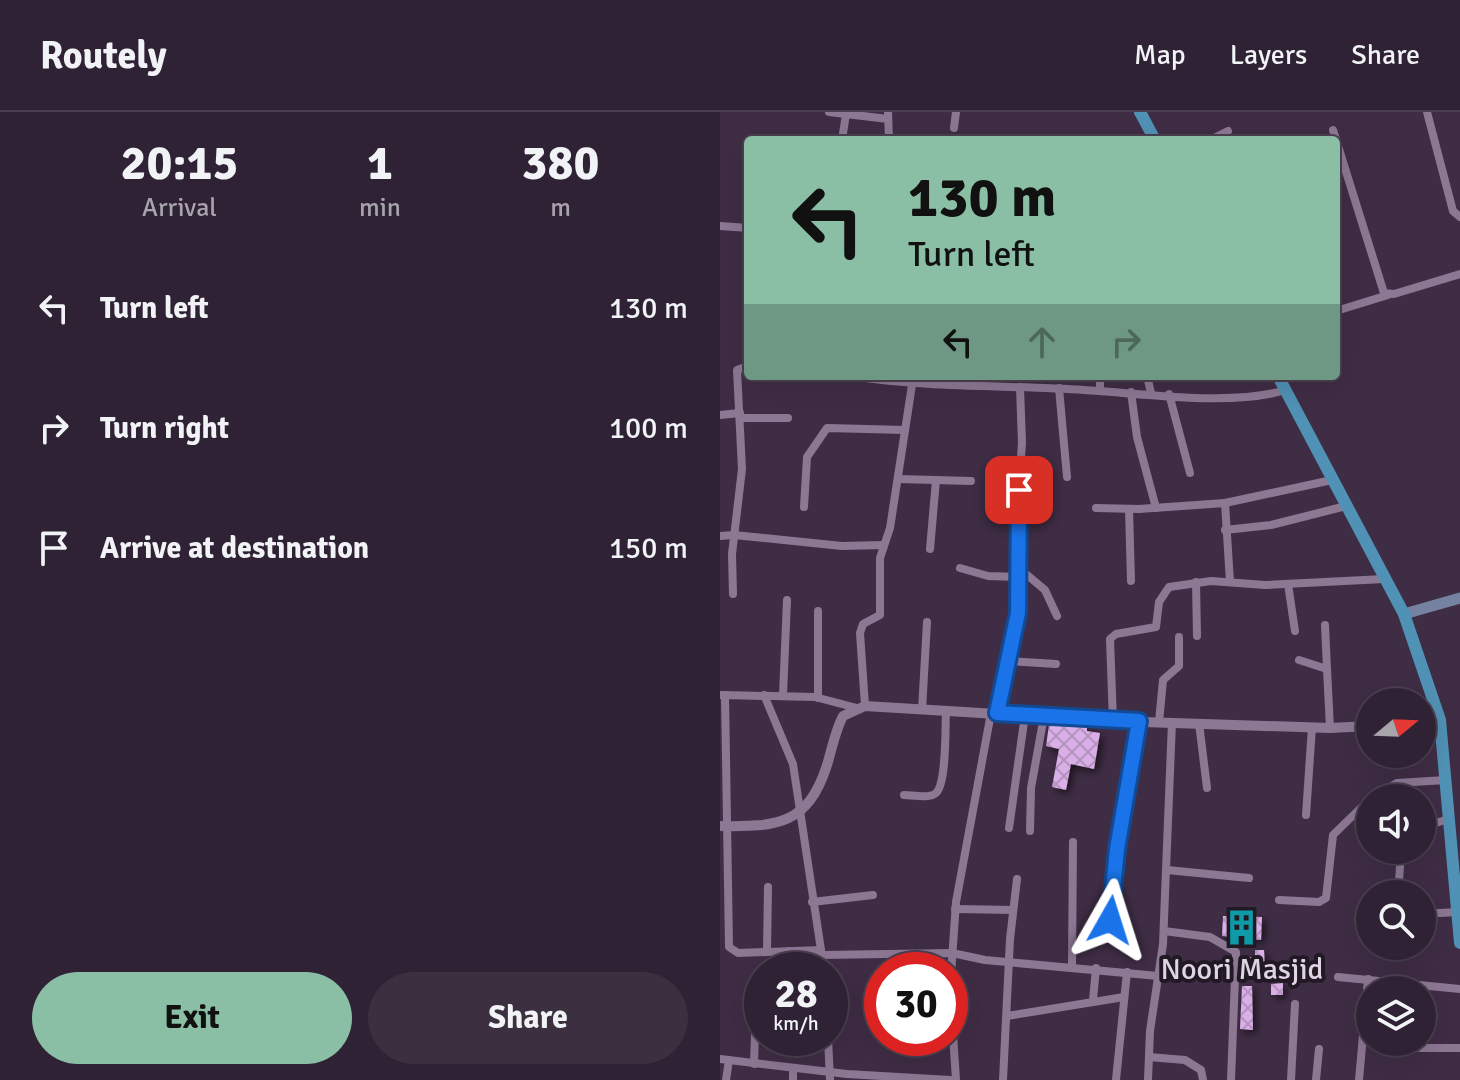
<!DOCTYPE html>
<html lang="en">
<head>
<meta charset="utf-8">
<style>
  body { margin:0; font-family:Signika,sans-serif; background:#3b2f40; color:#f1f3f6; height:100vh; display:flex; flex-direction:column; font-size:30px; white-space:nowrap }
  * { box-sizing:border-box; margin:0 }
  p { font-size:26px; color:#a7a4ac }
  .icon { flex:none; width:44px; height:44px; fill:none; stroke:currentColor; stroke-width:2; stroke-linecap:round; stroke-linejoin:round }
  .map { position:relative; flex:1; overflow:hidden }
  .sheet { display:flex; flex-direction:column; background:#2f2234; width:720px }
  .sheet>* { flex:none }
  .banner { position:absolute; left:24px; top:24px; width:596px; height:244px; border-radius:8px; box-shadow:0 8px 32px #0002,0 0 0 2px #4a3f4f; background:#8abfa5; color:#111; overflow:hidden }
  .needle { width:52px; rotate:71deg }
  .controls { position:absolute; left:636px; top:576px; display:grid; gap:16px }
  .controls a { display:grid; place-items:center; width:80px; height:80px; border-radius:50%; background:#2f2234; box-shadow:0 8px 32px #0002,0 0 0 2px #4a3f4f; font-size:40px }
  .speed { position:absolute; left:24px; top:840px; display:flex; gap:16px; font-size:40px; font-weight:700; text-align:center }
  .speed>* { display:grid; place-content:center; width:104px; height:104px; border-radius:50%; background:#2f2234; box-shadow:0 8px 32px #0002,0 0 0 2px #4a3f4f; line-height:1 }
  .speed small { font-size:20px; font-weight:400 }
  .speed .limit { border:12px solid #d22; background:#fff; color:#111 }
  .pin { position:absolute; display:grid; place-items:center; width:68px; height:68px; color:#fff; margin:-34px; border-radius:16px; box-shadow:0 4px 12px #0006 }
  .me { position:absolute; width:88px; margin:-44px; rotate:6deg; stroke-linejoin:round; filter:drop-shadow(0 0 6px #0008) }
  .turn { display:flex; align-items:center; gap:28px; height:168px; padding:0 32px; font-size:36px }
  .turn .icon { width:104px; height:104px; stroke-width:2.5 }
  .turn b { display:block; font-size:56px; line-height:68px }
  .lanes { display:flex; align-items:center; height:76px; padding:0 32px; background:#0003; justify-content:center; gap:40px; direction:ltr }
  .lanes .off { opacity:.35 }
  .eta { display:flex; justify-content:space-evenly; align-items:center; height:136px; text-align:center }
  .eta b { font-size:48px; font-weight:800; line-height:56px }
  .action { display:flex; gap:16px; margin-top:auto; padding:16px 32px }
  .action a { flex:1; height:92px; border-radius:48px; background:#8abfa5; color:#111; font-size:32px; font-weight:800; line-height:92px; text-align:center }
  .action a+a { background:#3b2f40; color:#f1f3f6 }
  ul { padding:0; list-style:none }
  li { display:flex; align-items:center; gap:24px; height:120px; padding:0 32px }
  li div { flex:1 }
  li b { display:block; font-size:30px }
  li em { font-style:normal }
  header { display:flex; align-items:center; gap:48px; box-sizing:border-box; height:112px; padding:0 40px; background:#2f2234; border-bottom:2px solid #4a3f4f }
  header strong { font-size:38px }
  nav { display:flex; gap:44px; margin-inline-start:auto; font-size:28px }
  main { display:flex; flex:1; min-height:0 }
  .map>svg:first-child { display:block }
  .building { fill:url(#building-cross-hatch); filter:url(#shadow) }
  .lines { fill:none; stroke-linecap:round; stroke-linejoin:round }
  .minor { stroke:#8d7894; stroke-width:8 }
  .tertiary { stroke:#8d7894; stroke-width:10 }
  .secondary { stroke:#7682a1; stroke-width:11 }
  .trunk { stroke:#5092b6; stroke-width:12 }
  .route-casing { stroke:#114b97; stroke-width:20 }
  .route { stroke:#1a73e8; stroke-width:14 }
  .labels { text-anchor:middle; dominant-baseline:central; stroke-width:8; stroke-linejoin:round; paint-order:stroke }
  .poi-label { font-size:30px; fill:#e0d5e4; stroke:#211924 }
</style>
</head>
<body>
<header>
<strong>Routely</strong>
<nav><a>Map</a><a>Layers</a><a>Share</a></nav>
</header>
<main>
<section class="sheet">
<div class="eta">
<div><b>20:15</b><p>Arrival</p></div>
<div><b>1</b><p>min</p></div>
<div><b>380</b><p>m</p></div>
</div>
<ul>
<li><svg class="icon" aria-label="left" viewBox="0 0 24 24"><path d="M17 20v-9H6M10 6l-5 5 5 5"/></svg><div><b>Turn left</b></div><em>130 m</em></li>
<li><svg class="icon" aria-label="right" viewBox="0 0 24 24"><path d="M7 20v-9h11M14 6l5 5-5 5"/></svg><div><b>Turn right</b></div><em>100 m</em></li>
<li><svg class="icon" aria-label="arrive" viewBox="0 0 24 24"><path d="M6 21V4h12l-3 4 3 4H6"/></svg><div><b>Arrive at destination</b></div><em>150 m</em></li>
</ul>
<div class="action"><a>Exit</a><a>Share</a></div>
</section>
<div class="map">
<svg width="740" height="968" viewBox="0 0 740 968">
  <defs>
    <pattern id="building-cross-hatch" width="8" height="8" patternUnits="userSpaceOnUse" patternTransform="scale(2)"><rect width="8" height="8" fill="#daafe7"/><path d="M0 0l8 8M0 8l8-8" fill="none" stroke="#b493be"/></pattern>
    <filter id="shadow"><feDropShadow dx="3.5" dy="3.5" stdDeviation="4" flood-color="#0009"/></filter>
  </defs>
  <rect width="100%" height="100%" fill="#3f2d45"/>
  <g class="building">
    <path d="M 329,613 L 367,615 L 367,619 L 380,621 L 374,657 L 351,652 L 346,678 L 332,675 L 339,637 L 326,634 Z"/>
    <path d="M 503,804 L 542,805 L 541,828 L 502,824 Z"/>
    <path d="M 535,838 L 544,838 L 545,857 L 528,857 L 527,845 L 535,845 Z"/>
    <path d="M 563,871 L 563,883 L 551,883 L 551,872 Z"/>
    <path d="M 522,874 L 532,874 L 533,918 L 520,917 Z"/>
  </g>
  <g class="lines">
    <g class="minor">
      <path d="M 109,0 L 168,7"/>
      <path d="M 168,0 L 169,28"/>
      <path d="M 707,0 L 733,99 L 740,105"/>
      <path d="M 234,16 L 236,0"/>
      <path d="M 613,18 L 664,181 L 674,182 L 740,162"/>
      <path d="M 122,28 L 126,2"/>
      <path d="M 490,28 L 508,19"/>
      <path d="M 0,114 L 28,116"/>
      <path d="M 616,199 L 668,183"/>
      <path d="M 131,264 C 209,276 286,273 364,278 C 420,281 513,295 565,278"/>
      <path d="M 427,264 L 431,281"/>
      <path d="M 339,276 L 347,365"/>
      <path d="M 380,278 L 380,264"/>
      <path d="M 411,280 L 417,325 L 436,396"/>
      <path d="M 449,282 L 470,361"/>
      <path d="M 0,303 L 20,301"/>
      <path d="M 21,306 L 68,306"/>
      <path d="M 178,367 L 251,369"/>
      <path d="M 505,391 L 510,470"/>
      <path d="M 84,395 L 87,345 L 107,316 L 185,318"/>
      <path d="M 376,396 L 419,397 L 505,391 L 612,368"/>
      <path d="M 409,397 L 411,469"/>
      <path d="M 505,418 L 551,413 L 626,394"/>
      <path d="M 0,424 L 14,423 L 122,434 L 164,433"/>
      <path d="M 210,437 L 216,368"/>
      <path d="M 240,456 L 268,464 L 300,465"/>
      <path d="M 300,457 L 325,478 L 337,504"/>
      <path d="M 476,470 L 477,524"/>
      <path d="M 568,472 L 575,519"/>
      <path d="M 13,482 L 12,442 L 22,357 L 17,258 L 28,254"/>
      <path d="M 605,513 L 607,557"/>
      <path d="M 579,548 L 607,557 L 610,616"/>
      <path d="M 288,549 L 336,552"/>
      <path d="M 1,583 L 95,585 L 137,596"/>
      <path d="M 5,583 L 9,835 L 18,841 L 101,838"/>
      <path d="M 44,583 L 73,652 L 104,858"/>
      <path d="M 63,583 L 67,488"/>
      <path d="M 98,586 L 98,499"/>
      <path d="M 145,594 L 140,521 L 143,512 L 160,503 L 160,446 L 170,416 L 192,273"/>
      <path d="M 202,598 L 207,510"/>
      <path d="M 277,601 L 297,515 L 300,479 L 297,400 L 302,331 L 300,275"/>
      <path d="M 393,609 L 390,527 L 396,522 L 436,515 L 439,490 L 449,475 L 491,469 L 545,473 L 664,467"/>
      <path d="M 439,610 L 443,568 L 459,554 L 459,525"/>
      <path d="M 479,611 L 487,676"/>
      <path d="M 184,683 C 192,683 210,687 216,681 C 227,671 225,615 226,599"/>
      <path d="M 651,686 L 677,671 L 726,668"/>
      <path d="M 586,703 L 592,615"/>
      <path d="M 702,715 L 729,707"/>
      <path d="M 289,716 L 305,603"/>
      <path d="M 310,719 L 311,676 L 324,604"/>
      <path d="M 447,758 L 529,766"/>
      <path d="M 679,770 L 681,738"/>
      <path d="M 559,788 L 599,790 L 606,786 L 613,723 L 650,687"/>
      <path d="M 92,790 L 153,783"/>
      <path d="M 235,797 L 293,798"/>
      <path d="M 702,802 L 738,800"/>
      <path d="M 390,808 L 397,737 L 419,609"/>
      <path d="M 444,819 L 490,825 L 516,840 L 511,968"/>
      <path d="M 47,839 L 48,775"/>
      <path d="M 69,839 L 70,851 L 77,858"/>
      <path d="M 102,843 L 232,841 L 265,848 L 438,864"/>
      <path d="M 352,855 L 353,730"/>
      <path d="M 618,865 L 740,877"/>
      <path d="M 373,888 L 376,856"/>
      <path d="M 287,904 L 404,885"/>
      <path d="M 108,926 L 110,968"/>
      <path d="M 673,930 L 701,936 L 740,936"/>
      <path d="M 429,945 L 465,948 L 481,958 L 483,968"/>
      <path d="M 0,947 L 127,962 L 230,968"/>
      <path d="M 34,952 L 36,891"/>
      <path d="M 6,968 L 9,948"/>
      <path d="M 73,968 L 73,956"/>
      <path d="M 236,968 L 230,877 L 236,790 L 271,601"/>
      <path d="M 283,968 L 290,827 L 297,767"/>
      <path d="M 396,968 L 407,860"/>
      <path d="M 428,968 L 430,919 L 443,832 L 452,610"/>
      <path d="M 571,968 L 575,892"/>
      <path d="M 596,968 L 599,937"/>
      <path d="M 639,968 L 648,867"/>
    </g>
    <g class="tertiary">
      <path d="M 702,611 L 720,608"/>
      <path d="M 0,714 C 57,715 88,713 107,653 C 112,637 115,619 123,604 L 145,594 L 393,609 L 610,616 L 650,614"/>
    </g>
    <path class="secondary" d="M 684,502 L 740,486"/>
    <g class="trunk">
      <path d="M 420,0 L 435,28"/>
      <path d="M 558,264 L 684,502 L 720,608 L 740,831"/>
    </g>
  </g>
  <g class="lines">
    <defs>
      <path id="route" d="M 299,378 L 298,501 L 277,601 L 419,609 L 397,737 L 390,808"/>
    </defs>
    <use href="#route" class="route-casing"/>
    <use href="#route" class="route"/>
  </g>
  <defs>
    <symbol id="building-bare" viewBox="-9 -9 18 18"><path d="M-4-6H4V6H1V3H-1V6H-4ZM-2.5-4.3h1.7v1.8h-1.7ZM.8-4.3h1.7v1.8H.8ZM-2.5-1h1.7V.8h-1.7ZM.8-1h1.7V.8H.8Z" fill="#0f9aa8" stroke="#211924" stroke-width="2.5" paint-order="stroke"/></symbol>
  </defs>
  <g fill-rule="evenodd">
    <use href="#building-bare" x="496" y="790" width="51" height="51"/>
  </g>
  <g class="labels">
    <g class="poi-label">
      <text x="522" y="857">Noori Masjid</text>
    </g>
  </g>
</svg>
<div class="controls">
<a><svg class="needle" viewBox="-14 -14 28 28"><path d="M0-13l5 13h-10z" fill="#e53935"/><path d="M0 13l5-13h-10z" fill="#a7a4ac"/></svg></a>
<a><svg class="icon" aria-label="sound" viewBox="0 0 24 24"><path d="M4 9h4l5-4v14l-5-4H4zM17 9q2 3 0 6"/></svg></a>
<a><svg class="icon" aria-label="search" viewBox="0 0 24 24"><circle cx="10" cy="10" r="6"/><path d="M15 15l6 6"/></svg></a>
<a><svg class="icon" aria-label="layers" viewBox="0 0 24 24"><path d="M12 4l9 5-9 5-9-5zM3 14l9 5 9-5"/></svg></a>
</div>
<div class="speed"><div>28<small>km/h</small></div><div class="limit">30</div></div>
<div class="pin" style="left:299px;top:378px;background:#d93025"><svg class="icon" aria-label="arrive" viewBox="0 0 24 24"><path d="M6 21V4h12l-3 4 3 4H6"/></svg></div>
<svg class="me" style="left:390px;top:808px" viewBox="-20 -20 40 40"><path d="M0-17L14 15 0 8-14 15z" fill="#1a73e8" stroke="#fff" stroke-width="4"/></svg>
<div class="banner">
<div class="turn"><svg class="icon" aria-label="left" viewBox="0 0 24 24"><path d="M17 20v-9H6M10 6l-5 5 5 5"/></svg><div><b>130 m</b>Turn left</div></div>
<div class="lanes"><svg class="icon" aria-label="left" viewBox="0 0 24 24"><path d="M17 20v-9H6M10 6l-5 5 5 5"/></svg><svg class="icon off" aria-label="ahead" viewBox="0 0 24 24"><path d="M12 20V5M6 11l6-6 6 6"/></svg><svg class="icon off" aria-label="right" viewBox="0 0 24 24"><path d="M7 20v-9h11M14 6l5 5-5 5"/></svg></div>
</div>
</div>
</main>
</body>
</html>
